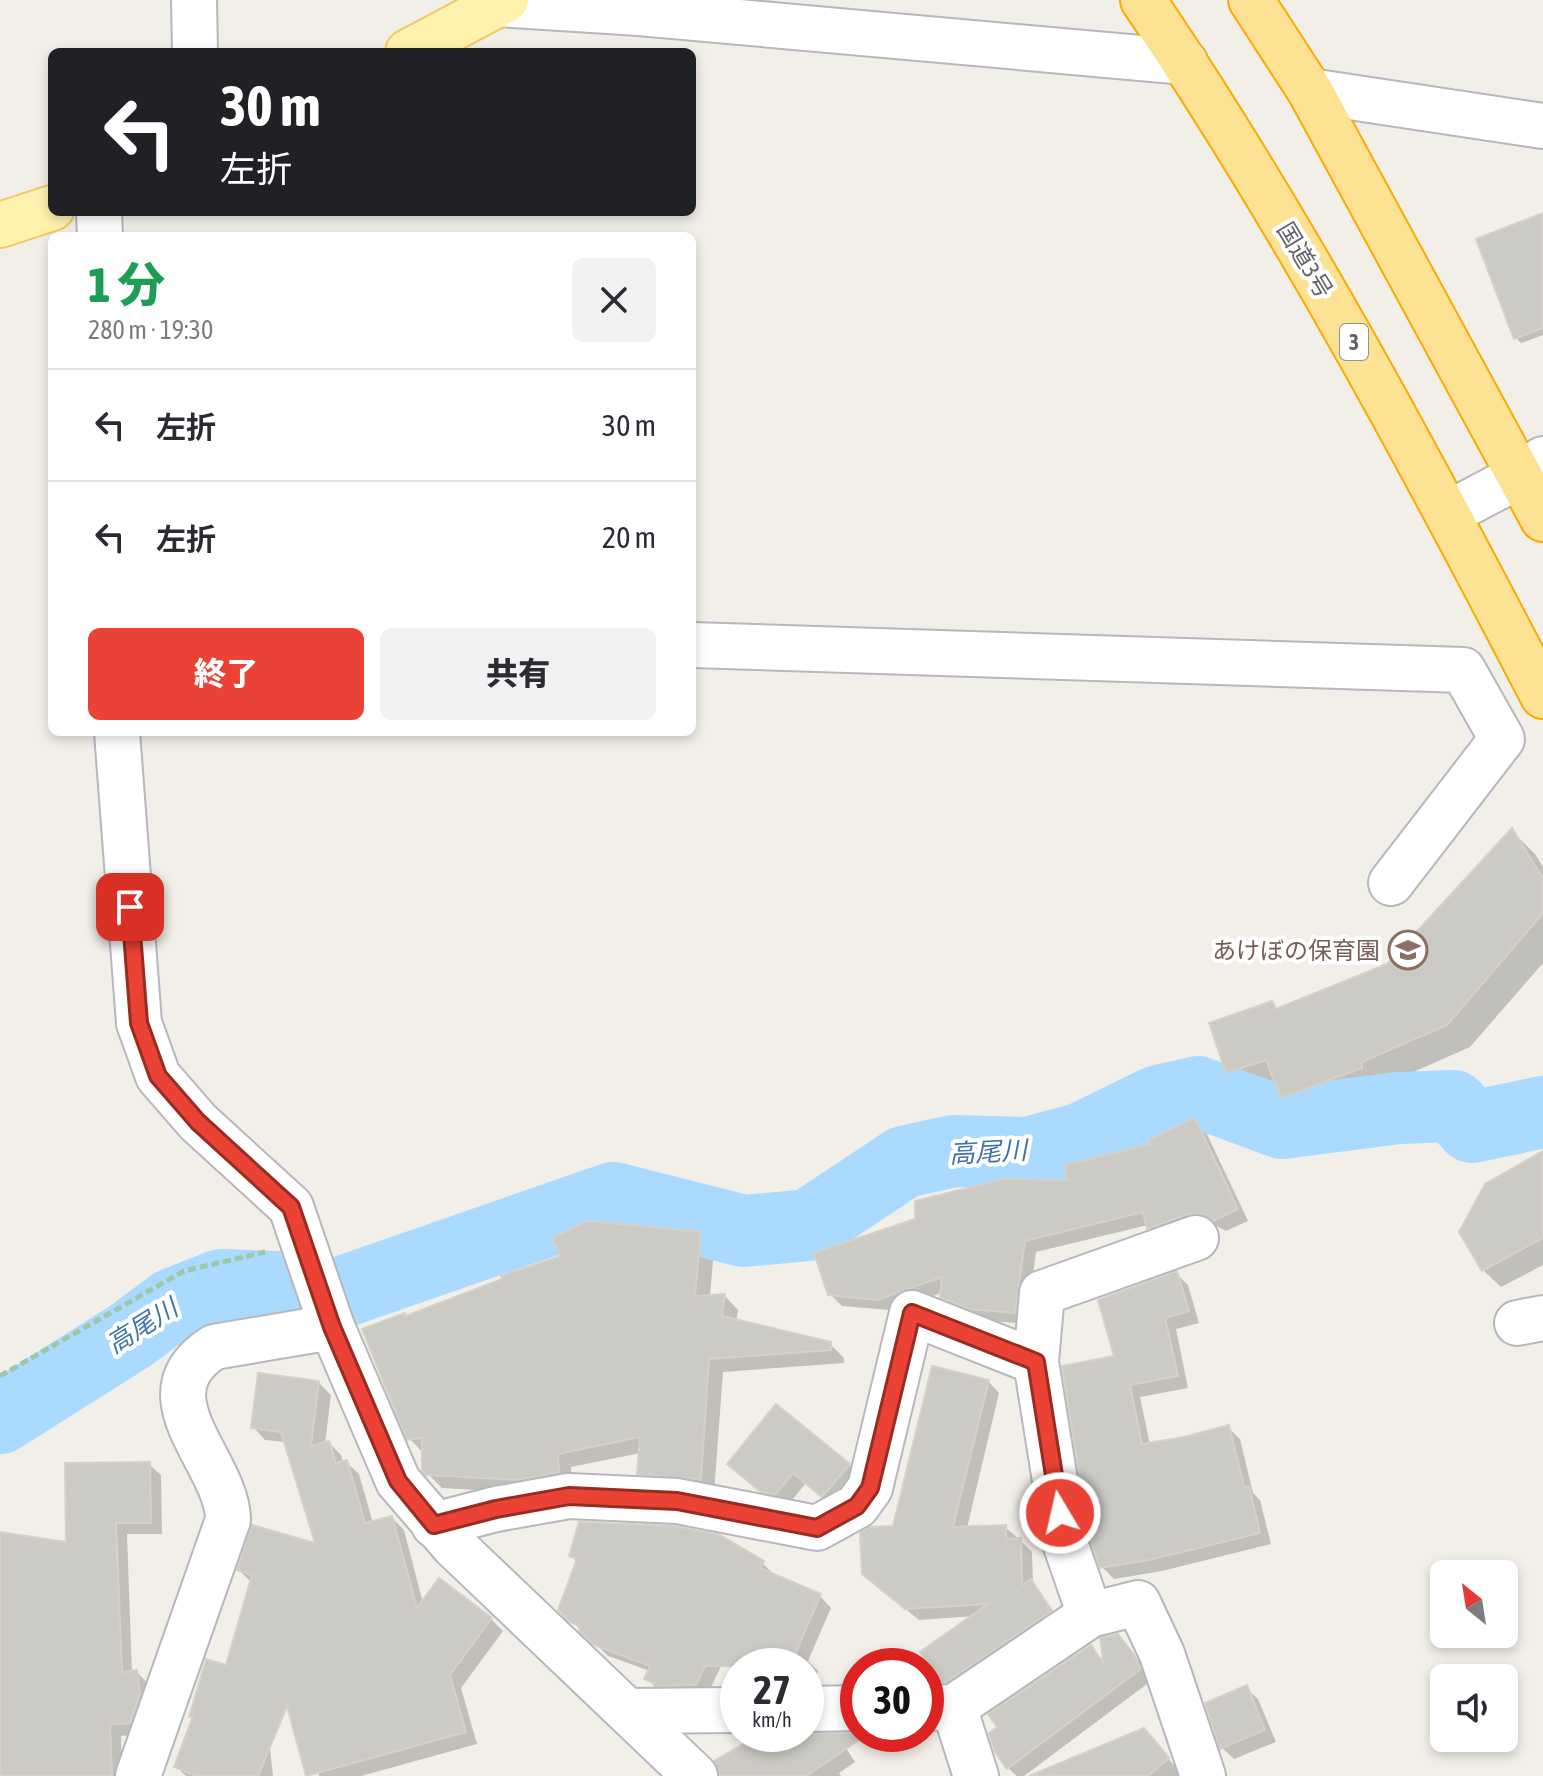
<!DOCTYPE html>
<html lang="ja">
<head>
<meta charset="utf-8">
<style>
  body { margin:0; font-family:"Asap Condensed","Noto Sans JP",sans-serif; background:#f2f2f3; color:#2b2b33; height:100vh; display:flex; flex-direction:column; font-size:30px; white-space:nowrap }
  * { box-sizing:border-box; margin:0 }
  p { font-size:26px; color:#7c7c81 }
  .icon { flex:none; width:44px; height:44px; fill:none; stroke:currentColor; stroke-width:2; stroke-linecap:round; stroke-linejoin:round }
  .map { position:relative; flex:1; overflow:hidden }
  .sheet { position:absolute; left:48px; top:232px; width:648px; height:504px; display:flex; flex-direction:column; background:#fff; border-radius:12px; box-shadow:0 4px 12px #0003 }
  .sheet>* { flex:none }
  .hud { position:absolute; left:48px; top:48px; width:648px; height:168px; border-radius:12px; box-shadow:0 4px 12px #0003; background:#202124; color:#fff; overflow:hidden }
  .needle { width:52px; rotate:330deg }
  .fabs { position:absolute; left:1430px; top:1560px; display:grid; gap:16px }
  .fabs a { display:grid; place-items:center; width:88px; height:88px; border-radius:12px; background:#fff; box-shadow:0 4px 12px #0003; font-size:40px }
  .speed { position:absolute; left:720px; top:1648px; display:flex; gap:16px; font-size:40px; font-weight:700; text-align:center }
  .speed>* { display:grid; place-content:center; width:104px; height:104px; border-radius:50%; background:#fff; box-shadow:0 4px 12px #0003; line-height:1 }
  .speed small { font-size:20px; font-weight:400 }
  .speed .limit { border:12px solid #d22; background:#fff; color:#111 }
  .pin { position:absolute; display:grid; place-items:center; width:68px; height:68px; color:#fff; margin:-34px; border-radius:16px; box-shadow:0 4px 12px #0006 }
  .me { position:absolute; width:88px; margin:-44px; rotate:351deg; stroke-linejoin:round; filter:drop-shadow(0 0 6px #0008) }
  .turn { display:flex; align-items:center; gap:28px; height:168px; padding:0 40px; font-size:36px }
  .turn .icon { width:104px; height:104px; stroke-width:2.5 }
  .turn b { display:block; font-size:56px; line-height:68px }
  .round { display:grid; place-items:center; flex:none; width:84px; height:84px; border-radius:12px; background:#f2f2f3 }
  .head { display:flex; align-items:center; justify-content:space-between; height:136px; padding:0 40px }
  h1 { font-size:48px; font-weight:800; line-height:60px; color:#1e9e55 }
  .cta { display:flex; gap:16px; margin-top:auto; padding:16px 40px }
  .cta a { flex:1; height:92px; border-radius:12px; background:#ea4335; color:#fff; font-size:32px; font-weight:800; line-height:92px; text-align:center }
  .cta a+a { background:#f2f2f3; color:#2b2b33 }
  ul { padding:0; list-style:none }
  li { display:flex; align-items:center; gap:24px; height:112px; padding:0 40px; border-top:2px solid #e1e1e2 }
  li div { flex:1 }
  li b { display:block; font-size:30px }
  li em { font-style:normal }
  .map>svg:first-child { display:block }
  .shadow { fill:#0003 }
  .lines { fill:none; stroke-linecap:round; stroke-linejoin:round }
  .river { stroke:#aadaff; stroke-width:72 }
  .building { fill:#cccac5; stroke:#d6d1c6; stroke-width:2 }
  .minor-casing { stroke:#b5b8bc; stroke-width:48 }
  .major-casing { stroke:#f2c960; stroke-width:48 }
  .highway-casing { stroke:#f9ab00; stroke-width:48 }
  .path { stroke:#9cc7a9; stroke-width:5; stroke-dasharray:8 4; stroke-linecap:butt }
  .minor { stroke:#fff; stroke-width:44 }
  .major { stroke:#fff2af; stroke-width:44 }
  .highway { stroke:#fde293; stroke-width:44 }
  .route-casing { stroke:#982c22; stroke-width:20 }
  .route { stroke:#ea4335; stroke-width:14 }
  .labels { text-anchor:middle; dominant-baseline:central; stroke-width:8; stroke-linejoin:round; paint-order:stroke }
  .shield { fill:#fff; stroke:#8f9295; stroke-width:2 }
  .shield-label { font-size:22px; font-weight:bold; fill:#5f6368 }
  .street-label { font-size:24px; fill:#5f6368; stroke:#fff }
  .education-label { font-size:24px; fill:#785e54; stroke:#fff; text-anchor:end }
  .water-label { font-size:26px; font-style:italic; fill:#4174aa; stroke:#fff }
</style>
</head>
<body>
<div class="map">
<svg width="1543" height="1776" viewBox="0 0 1543 1776">
  <rect width="100%" height="100%" fill="#f1efe8"/>
  <g class="shadow">
    <path d="M 1543,215 L 1543,335 L 1521,343 L 1516,338 Z"/>
    <path d="M 1512,831 L 1535,854 L 1543,867 L 1543,963 L 1470,1047 L 1384,1085 L 1385,1091 L 1306,1120 L 1283,1097 L 1279,1086 L 1251,1095 L 1227,1072 L 1271,1003 L 1278,1010 L 1388,965 Z"/>
    <path d="M 1195,1120 L 1206,1132 L 1248,1221 L 1226,1231 L 1215,1225 L 1201,1225 L 1160,1240 L 1148,1225 L 1036,1252 L 1026,1324 L 982,1320 L 954,1308 L 942,1296 L 942,1293 L 890,1310 L 842,1306 L 830,1294 L 1153,1145 Z"/>
    <path d="M 1543,1153 L 1543,1265 L 1501,1287 L 1483,1270 Z"/>
    <path d="M 700,1234 L 714,1248 L 710,1297 L 725,1296 L 738,1310 L 736,1322 L 830,1344 L 844,1358 L 844,1363 L 723,1372 L 714,1493 L 653,1487 L 639,1473 L 641,1453 L 571,1467 L 572,1486 L 534,1493 L 442,1488 L 424,1470 L 424,1454 L 409,1438 L 407,1318 Z"/>
    <path d="M 1177,1274 L 1188,1285 L 1199,1323 L 1176,1329 L 1188,1388 L 1140,1397 L 1150,1445 L 1228,1427 L 1240,1439 L 1253,1493 L 1260,1500 L 1271,1544 L 1162,1571 L 1114,1579 L 1102,1567 L 1116,1357 Z"/>
    <path d="M 988,1381 L 999,1393 L 967,1528 L 1005,1527 L 1020,1540 L 1032,1552 L 1033,1584 L 1062,1623 L 955,1693 L 943,1681 L 974,1616 L 919,1620 L 877,1586 L 894,1528 Z"/>
    <path d="M 319,1383 L 331,1395 L 325,1444 L 329,1443 L 341,1455 L 343,1463 L 346,1462 L 359,1474 L 373,1523 L 392,1518 L 404,1530 L 423,1603 L 491,1619 L 503,1631 L 461,1688 L 477,1744 L 361,1776 L 319,1776 L 283,1623 L 257,1628 L 273,1776 L 186,1776 L 176,1766 L 194,1719 L 191,1716 L 228,1667 L 252,1583 L 239,1570 L 318,1546 L 286,1442 L 265,1440 L 253,1427 Z"/>
    <path d="M 149,1464 L 161,1475 L 162,1534 L 127,1534 L 132,1673 L 137,1672 L 148,1684 L 141,1734 L 121,1736 L 122,1776 L 0,1776 L 0,1534 L 68,1544 Z"/>
    <path d="M 849,1465 L 860,1477 L 835,1507 L 806,1483 L 788,1505 L 775,1503 L 741,1476 Z"/>
    <path d="M 571,1556 L 762,1563 L 774,1574 L 820,1596 L 831,1608 L 808,1661 L 818,1671 L 807,1697 L 806,1666 L 738,1666 L 738,1669 L 723,1662 L 707,1696 L 658,1690 L 647,1678 L 650,1671 L 608,1656 L 560,1610 L 577,1562 Z"/>
    <path d="M 1118,1636 L 1146,1670 L 1151,1681 L 1024,1776 L 1017,1776 L 1008,1768 L 999,1727 L 1090,1647 L 1106,1663 Z"/>
    <path d="M 1246,1688 L 1258,1699 L 1276,1742 L 1234,1759 L 1222,1748 Z"/>
    <path d="M 1144,1730 L 1183,1776 L 1032,1776 Z"/>
    <path d="M 846,1748 L 855,1762 L 839,1773 L 841,1776 L 733,1776 Z"/>
  </g>
  <g class="lines">
    <g class="river">
      <path d="M 348,1290 L 613,1198 L 744,1231 L 809,1225 L 904,1162 L 954,1151 L 1027,1153 L 1080,1139 L 1158,1101 L 1198,1092 L 1282,1123 L 1398,1108 L 1453,1106 L 1472,1127 L 1543,1112"/>
      <path d="M 0,1418 L 130,1336 L 173,1304 L 221,1285 L 301,1288"/>
    </g>
  </g>
  <g class="building">
    <path d="M 1543,213 L 1543,328 L 1514,339 L 1476,239 Z"/>
    <path d="M 1512,828 L 1543,879 L 1543,913 L 1447,1025 L 1362,1062 L 1362,1068 L 1281,1098 L 1266,1060 L 1226,1073 L 1209,1023 L 1272,1001 L 1276,1009 L 1387,964 Z"/>
    <path d="M 1195,1118 L 1238,1209 L 1213,1221 L 1201,1214 L 1188,1214 L 1147,1229 L 1143,1212 L 1025,1241 L 1015,1313 L 969,1309 L 940,1297 L 942,1277 L 877,1300 L 828,1295 L 814,1253 L 915,1219 L 915,1201 L 1004,1179 L 1068,1180 L 1064,1165 L 1150,1144 L 1148,1140 Z"/>
    <path d="M 1543,1151 L 1543,1238 L 1482,1271 L 1459,1232 L 1485,1184 Z"/>
    <path d="M 588,1221 L 701,1232 L 695,1296 L 725,1294 L 722,1316 L 831,1342 L 831,1350 L 709,1359 L 701,1480 L 637,1474 L 640,1437 L 558,1454 L 559,1472 L 519,1480 L 426,1475 L 422,1471 L 422,1438 L 407,1440 L 362,1329 L 405,1313 L 406,1316 L 502,1279 L 501,1276 L 561,1256 L 552,1238 Z"/>
    <path d="M 1177,1271 L 1189,1311 L 1165,1318 L 1178,1376 L 1130,1385 L 1142,1444 L 1184,1437 L 1229,1425 L 1244,1487 L 1249,1486 L 1260,1533 L 1149,1560 L 1100,1568 L 1089,1537 L 1062,1366 L 1114,1356 L 1098,1300 Z"/>
    <path d="M 932,1366 L 989,1380 L 953,1527 L 1006,1525 L 1006,1539 L 1021,1538 L 1022,1585 L 1031,1579 L 1052,1611 L 946,1682 L 941,1682 L 920,1652 L 988,1604 L 905,1609 L 862,1574 L 860,1533 L 870,1527 L 893,1526 Z"/>
    <path d="M 258,1373 L 319,1381 L 311,1446 L 329,1441 L 336,1463 L 347,1460 L 365,1523 L 392,1516 L 417,1608 L 439,1578 L 492,1618 L 450,1675 L 466,1732 L 306,1776 L 287,1706 L 258,1776 L 197,1776 L 174,1767 L 193,1716 L 189,1717 L 206,1659 L 226,1665 L 252,1575 L 237,1570 L 252,1525 L 315,1543 L 281,1432 L 251,1428 Z"/>
    <path d="M 776,1404 L 850,1464 L 822,1497 L 793,1473 L 775,1495 L 761,1492 L 727,1464 Z"/>
    <path d="M 150,1462 L 151,1523 L 116,1523 L 122,1672 L 137,1670 L 140,1695 L 130,1723 L 110,1725 L 112,1776 L 0,1776 L 0,1532 L 66,1542 L 65,1463 Z"/>
    <path d="M 579,1522 L 674,1526 L 720,1535 L 764,1561 L 760,1568 L 821,1594 L 790,1666 L 705,1666 L 696,1685 L 660,1686 L 644,1679 L 650,1666 L 594,1645 L 579,1631 L 581,1626 L 570,1622 L 558,1610 L 577,1559 L 569,1556 Z"/>
    <path d="M 1118,1634 L 1135,1656 L 1141,1669 L 1007,1769 L 995,1752 L 989,1733 L 997,1727 L 988,1714 L 1091,1645 L 1104,1665 L 1100,1638 Z"/>
    <path d="M 1247,1685 L 1265,1730 L 1220,1749 L 1205,1703 Z"/>
    <path d="M 1144,1728 L 1169,1758 L 1148,1776 L 1029,1776 Z"/>
    <path d="M 761,1734 L 835,1733 L 868,1734 L 806,1776 L 719,1776 L 714,1761 Z"/>
  </g>
  <g class="lines">
    <defs>
      <g id="minor">
        <path d="M 194,0 L 195,52"/>
        <path d="M 498,4 L 639,13 L 1185,62"/>
        <path d="M 1310,91 L 1543,126"/>
        <path d="M 99,212 L 100,236"/>
        <path d="M 1449,513 L 1521,475 L 1543,459"/>
        <path d="M 692,645 L 1463,670 L 1502,739 L 1391,883"/>
        <path d="M 117,732 L 139,1023 L 158,1076 L 198,1122 L 291,1207 L 332,1327 L 398,1481 L 454,1546 L 695,1776"/>
        <path d="M 1517,1323 L 1543,1318"/>
        <path d="M 434,1525 L 496,1509 L 569,1496 L 677,1501 L 817,1528 L 857,1506 L 870,1488 L 912,1313 L 1036,1362"/>
        <path d="M 1090,1615 L 1065,1543 L 1036,1362 L 1042,1293 L 1196,1238"/>
        <path d="M 954,1707 L 976,1776"/>
        <path d="M 926,1708 L 954,1707 L 1090,1615 L 1138,1603 L 1162,1654 L 1203,1776"/>
        <path d="M 806,1709 L 858,1708"/>
        <path d="M 629,1711 L 738,1710"/>
        <path d="M 138,1776 L 228,1520 C 228,1462 137,1396 214,1347 L 332,1327"/>
      </g>
      <g id="major">
        <path d="M 408,52 L 506,0"/>
        <path d="M 0,225 L 52,208"/>
      </g>
      <g id="highway">
        <path d="M 1143,0 C 1293,222 1420,459 1543,696"/>
        <path d="M 1251,0 L 1310,91 L 1543,519"/>
      </g>
    </defs>
    <use href="#minor" class="minor-casing"/>
    <use href="#major" class="major-casing"/>
    <use href="#highway" class="highway-casing"/>
    <path class="path" d="M 0,1376 L 184,1271 L 265,1252"/>
    <use href="#minor" class="minor"/>
    <use href="#major" class="major"/>
    <use href="#highway" class="highway"/>
  </g>
  <g class="lines">
    <defs>
      <path id="route" d="M 130,907 L 139,1023 L 158,1076 L 198,1122 L 291,1207 L 332,1327 L 398,1481 L 434,1525 L 496,1509 L 569,1496 L 677,1501 L 817,1528 L 857,1506 L 870,1488 L 912,1313 L 1036,1362 L 1060,1513"/>
    </defs>
    <use href="#route" class="route-casing"/>
    <use href="#route" class="route"/>
  </g>
  <defs>
    <symbol id="school-ring" viewBox="-11 -11 22 22"><circle r="9.5" fill="#fff" stroke="#8d6e63" stroke-width="1.5"/><path d="M0-5L7-2L0 1L-7-2ZM-4 1L0 2.5L4 1V4Q0 6-4 4Z" fill="#8d6e63"/></symbol>
  </defs>
  <g fill-rule="evenodd">
    <use href="#school-ring" x="1386" y="928" width="44" height="44"/>
  </g>
  <g class="labels">
    <rect class="shield" x="1340" y="324" width="28" height="36" rx="6"/>
    <g class="shield-label">
      <text x="1354" y="342">3</text>
    </g>
    <g class="street-label">
      <text transform="translate(1305 260) rotate(59)">国道3号</text>
    </g>
    <g class="education-label">
      <text x="1380" y="950">あけぼの保育園</text>
    </g>
    <g class="water-label">
      <text transform="translate(988 1152) rotate(-3)">高尾川</text>
      <text transform="translate(142 1326) rotate(-32)">高尾川</text>
    </g>
  </g>
</svg>
<div class="fabs">
<a><svg class="needle" viewBox="-14 -14 28 28"><path d="M0-13l5 13h-10z" fill="#e53935"/><path d="M0 13l5-13h-10z" fill="#7c7c81"/></svg></a>
<a><svg class="icon" aria-label="sound" viewBox="0 0 24 24"><path d="M4 9h4l5-4v14l-5-4H4zM17 9q2 3 0 6"/></svg></a>
</div>
<div class="speed"><div>27<small>km/h</small></div><div class="limit">30</div></div>
<div class="pin" style="left:130px;top:907px;background:#d93025"><svg class="icon" aria-label="arrive" viewBox="0 0 24 24"><path d="M6 21V4h12l-3 4 3 4H6"/></svg></div>
<svg class="me" style="left:1060px;top:1513px" viewBox="-20 -20 40 40"><circle r="17" fill="#ea4335" stroke="#fff" stroke-width="3"/><path d="M0-11L8 9 0 5-8 9z" fill="#fff"/></svg>
<div class="hud">
<div class="turn"><svg class="icon" aria-label="left" viewBox="0 0 24 24"><path d="M17 20v-9H6M10 6l-5 5 5 5"/></svg><div><b>30 m</b>左折</div></div>
</div>
<section class="sheet">
<div class="head"><div><h1>1 分</h1><p>280 m · 19:30</p></div><a class="round"><svg class="icon" aria-label="close" viewBox="0 0 24 24"><path d="M6 6l12 12M18 6L6 18"/></svg></a></div>
<ul>
<li><svg class="icon" aria-label="left" viewBox="0 0 24 24"><path d="M17 20v-9H6M10 6l-5 5 5 5"/></svg><div><b>左折</b></div><em>30 m</em></li>
<li><svg class="icon" aria-label="left" viewBox="0 0 24 24"><path d="M17 20v-9H6M10 6l-5 5 5 5"/></svg><div><b>左折</b></div><em>20 m</em></li>
</ul>
<div class="cta"><a>終了</a><a>共有</a></div>
</section>
</div>
</body>
</html>
